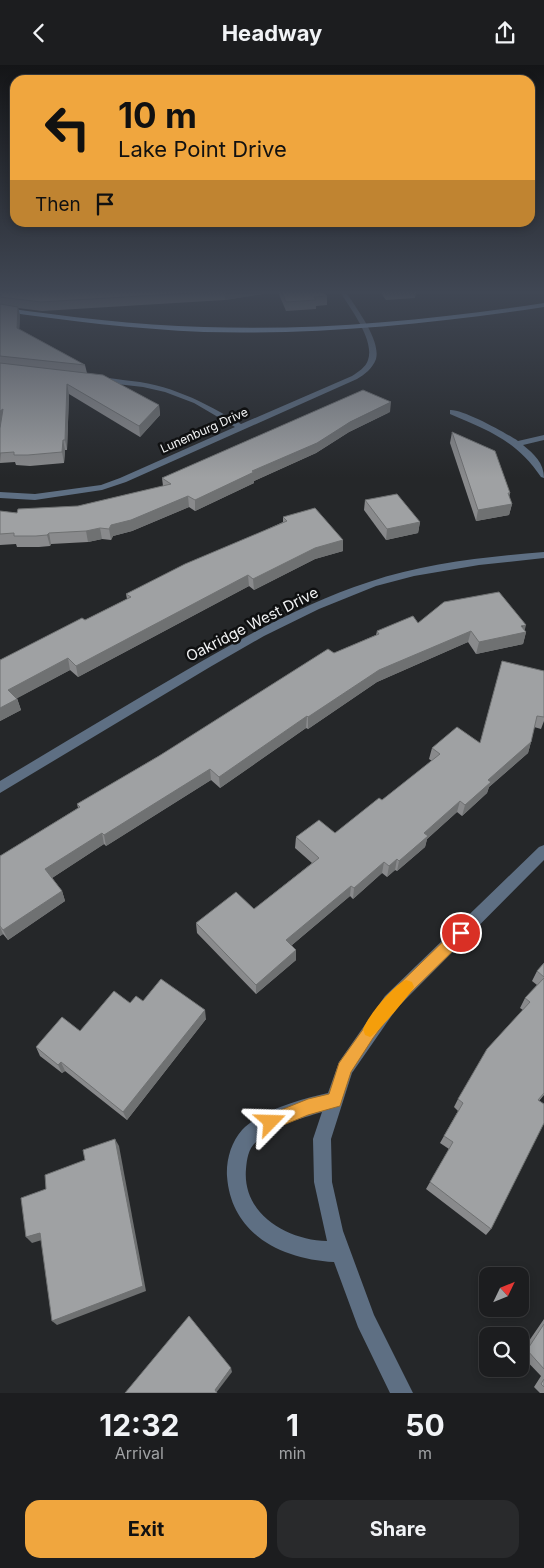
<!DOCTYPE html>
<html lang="en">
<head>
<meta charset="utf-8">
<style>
  body { margin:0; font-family:Inter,sans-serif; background:#292a2c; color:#f1f3f6; height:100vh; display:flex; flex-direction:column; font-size:19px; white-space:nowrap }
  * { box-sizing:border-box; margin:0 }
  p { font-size:16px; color:#a0a2a4 }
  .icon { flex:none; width:28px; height:28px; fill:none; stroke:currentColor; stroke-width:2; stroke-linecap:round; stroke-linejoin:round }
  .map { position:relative; height:1328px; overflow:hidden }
  .side { display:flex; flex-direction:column; background:#1c1d1f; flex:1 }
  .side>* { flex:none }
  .banner { position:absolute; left:10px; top:10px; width:525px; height:152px; border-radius:15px; box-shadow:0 2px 8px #0003,0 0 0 1px #3a3b3d; background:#f0a63e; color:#111; overflow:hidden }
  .needle { width:32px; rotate:47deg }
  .buttons { position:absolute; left:479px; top:1202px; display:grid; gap:10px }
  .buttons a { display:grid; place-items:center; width:50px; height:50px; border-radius:10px; background:#1c1d1f; box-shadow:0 2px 8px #0003,0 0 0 1px #3a3b3d; font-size:25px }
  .pin { position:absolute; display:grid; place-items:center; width:42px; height:42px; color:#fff; margin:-21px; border:2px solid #fff; border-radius:50%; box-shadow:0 1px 5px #0007 }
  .me { position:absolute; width:55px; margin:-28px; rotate:68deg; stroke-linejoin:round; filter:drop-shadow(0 0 4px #0008) }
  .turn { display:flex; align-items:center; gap:18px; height:105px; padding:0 25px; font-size:22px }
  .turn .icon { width:65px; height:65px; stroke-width:2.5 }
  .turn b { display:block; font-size:35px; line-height:42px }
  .then { display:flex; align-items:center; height:48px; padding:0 25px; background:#0003; gap:10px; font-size:19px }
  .eta { display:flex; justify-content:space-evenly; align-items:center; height:85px; text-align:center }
  .eta b { font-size:30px; font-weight:700; line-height:35px }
  .button { display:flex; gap:10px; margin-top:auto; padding:10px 25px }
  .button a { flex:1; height:58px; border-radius:15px; background:#f0a63e; color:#111; font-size:20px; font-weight:700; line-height:58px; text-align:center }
  .button a+a { background:#292a2c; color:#f1f3f6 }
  header { display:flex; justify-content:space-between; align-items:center; height:65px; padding:0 25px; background:#1c1d1f; font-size:22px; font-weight:700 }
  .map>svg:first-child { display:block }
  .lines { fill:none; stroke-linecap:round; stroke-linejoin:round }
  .minor { fill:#5e6f83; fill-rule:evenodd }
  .major { fill:#93b7e0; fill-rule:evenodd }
  .wall { fill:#898a8c }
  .shaded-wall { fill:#6f7172 }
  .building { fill:#9fa1a3; stroke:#6f7172 }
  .route { fill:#f0a63e; stroke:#9c6c28 }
  .slow { fill:#f59e0b }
  .labels { text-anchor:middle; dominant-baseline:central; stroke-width:5; stroke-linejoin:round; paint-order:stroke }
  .far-street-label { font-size:12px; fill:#f1f2f3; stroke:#0f1011 }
  .street-label { font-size:15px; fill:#f1f2f3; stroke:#0f1011 }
</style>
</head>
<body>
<header><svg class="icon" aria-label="back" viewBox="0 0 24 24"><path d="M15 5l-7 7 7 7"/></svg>Headway<svg class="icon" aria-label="share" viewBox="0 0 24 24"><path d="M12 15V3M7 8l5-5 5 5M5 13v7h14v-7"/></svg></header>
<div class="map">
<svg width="544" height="1328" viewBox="0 0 544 1328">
  <rect width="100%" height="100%" fill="#252729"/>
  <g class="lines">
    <g class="minor">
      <path d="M 340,227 L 346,227 C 356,243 381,275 376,294 C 373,303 364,310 357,314 L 126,417 L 102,425 L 35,435 L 0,433 L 0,427 L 35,429 L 101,420 L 120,413 L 235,362 L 194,338 L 165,327 L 143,322 L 99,317 L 95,315 L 96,313 C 105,312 115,314 123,315 C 170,319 202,336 241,359 L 352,311 C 358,307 366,302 368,295 C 375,275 350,243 340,227 Z"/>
      <path d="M 450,345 C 463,344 506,368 518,376 L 544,370 L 544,375 L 523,380 C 534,389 544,398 544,413 L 541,412 C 516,375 489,366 450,349 Z"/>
      <path d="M 544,487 L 544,493 L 479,500 L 414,511 L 376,521 L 319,544 L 264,571 L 210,602 L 0,728 L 0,716 C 62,679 123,642 185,606 C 244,572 304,538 369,517 C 425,498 485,492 544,487 Z"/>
      <path d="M 544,780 L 544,795 L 397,943 L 352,1008 L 331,1074 L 332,1117 L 343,1166 L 374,1250 L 413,1328 L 390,1328 L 358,1262 L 334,1197 C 281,1194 231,1169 227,1111 C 226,1096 231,1077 242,1065 C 260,1045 302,1034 328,1028 L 339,997 L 385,931 L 539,782 ZM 322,1047 L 313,1074 L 314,1117 L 327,1176 C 287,1175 242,1149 246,1104 C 247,1094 248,1084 256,1077 C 273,1060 300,1054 322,1047 Z"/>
    </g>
    <path class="major" d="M 544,238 L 544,242 C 431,259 318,270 204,267 C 135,264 68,256 0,246 L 0,242 C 68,252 135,260 204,262 C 318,266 431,255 544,238 Z"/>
  </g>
  <g class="wall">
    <path d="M 0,227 L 275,227 L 225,235 L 42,246 L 18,243 L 20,251 L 19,264 L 85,300 L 87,308 L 159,340 L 160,350 L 140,372 L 69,329 L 67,385 L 65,385 L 64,398 L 30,401 L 16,400 L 15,397 L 0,398 L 1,358 L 0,359 Z"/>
    <path d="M 278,227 L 323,227 L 327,231 L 327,240 L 316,241 L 316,244 L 286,246 Z"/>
    <path d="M 380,227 L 416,227 L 415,233 L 386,235 Z"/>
    <path d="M 390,347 L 349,367 L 316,388 L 254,416 L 254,418 L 195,446 L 189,442 L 132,466 L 113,471 L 111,475 L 102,474 L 88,477 L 51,479 L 50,481 L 39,482 L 17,482 L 16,479 L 0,480 L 0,446 L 17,448 L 78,441 L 163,421 L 162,413 Z"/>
    <path d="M 452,367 L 510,428 L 509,432 L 512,439 L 509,450 L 476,456 L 450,378 Z"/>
    <path d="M 365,435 L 420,457 L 418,468 L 386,475 L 364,445 Z"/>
    <path d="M 283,452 L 343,475 L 343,486 L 315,494 L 254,525 L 249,521 L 78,612 L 70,605 L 17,633 L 21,645 L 0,656 L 0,595 L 85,555 L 127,534 L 126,529 L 283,457 Z"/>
    <path d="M 418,558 L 524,565 L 526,567 L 523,579 L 476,589 L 468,577 L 377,617 L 308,664 L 306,663 L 220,723 L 211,715 L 106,781 L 104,779 L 52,813 L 62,826 L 65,836 L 8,875 L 3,869 L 0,871 L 0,791 L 78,743 L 77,739 L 334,588 L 376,570 L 377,566 Z"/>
    <path d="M 544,606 L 544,656 L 541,664 L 534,662 L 531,677 L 528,688 L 489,722 L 487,728 L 462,751 L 457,747 L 427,774 L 425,782 L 397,806 L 395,805 L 387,812 L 382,808 L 353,834 L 350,831 L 292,880 L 296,895 L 256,929 L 197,868 L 196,858 L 254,844 L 312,798 L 295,783 L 296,772 L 335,768 L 382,735 L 432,696 L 429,694 L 432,683 L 480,678 Z"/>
    <path d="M 544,898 L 544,1030 L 539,1036 L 491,1164 L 486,1170 L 426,1124 L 449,1084 L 440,1078 L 458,1046 L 454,1042 L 458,1034 L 523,945 L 520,943 L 525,933 L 537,920 L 532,916 L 537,906 Z"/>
    <path d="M 143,936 L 206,954 L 127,1055 L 65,1006 L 62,1008 L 40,991 L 36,982 L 80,966 L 130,938 Z"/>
    <path d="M 544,1254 L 544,1328 L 540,1328 L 534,1322 L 541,1311 L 520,1289 Z"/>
  </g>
  <g class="shaded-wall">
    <path d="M 225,227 L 275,227 L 225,235 Z"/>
    <path d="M 18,242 L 20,251 L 19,272 L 17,263 Z"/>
    <path d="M 67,319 L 69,329 L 67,385 L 65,375 Z"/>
    <path d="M 391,337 L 390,347 L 349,367 L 316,388 L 254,416 L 254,418 L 195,446 L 195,435 L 350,357 Z"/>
    <path d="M 159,340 L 160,350 L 140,372 L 139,361 Z"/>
    <path d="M 3,344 L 5,354 L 0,359 L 0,346 Z"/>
    <path d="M 63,375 L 65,385 L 64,398 L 62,387 Z"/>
    <path d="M 188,431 L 189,442 L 132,466 L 113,471 L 111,475 L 109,464 L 111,460 Z"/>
    <path d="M 512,439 L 509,450 L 476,456 L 478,445 Z"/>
    <path d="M 420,457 L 418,468 L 386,475 L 387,464 Z"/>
    <path d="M 100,463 L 102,474 L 88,477 L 86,466 Z"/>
    <path d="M 49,468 L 51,479 L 50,481 L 47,470 Z"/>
    <path d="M 343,475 L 343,486 L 315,494 L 254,525 L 253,514 L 315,483 Z"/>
    <path d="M 248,510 L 249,521 L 78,612 L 76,601 Z"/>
    <path d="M 526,560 L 524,568 L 526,567 L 523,579 L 476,589 L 479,577 Z"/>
    <path d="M 471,566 L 468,577 L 377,617 L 308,664 L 308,652 L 379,605 Z"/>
    <path d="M 68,593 L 70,605 L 12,636 L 8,625 Z"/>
    <path d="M 17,634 L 21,645 L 0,656 L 0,643 Z"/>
    <path d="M 307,651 L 306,663 L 220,723 L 219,712 Z"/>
    <path d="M 531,677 L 528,688 L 489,722 L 487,728 L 462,751 L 465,740 L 488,715 Z"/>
    <path d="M 210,704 L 211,715 L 106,781 L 104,770 Z"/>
    <path d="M 460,736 L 457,747 L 427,774 L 425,782 L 397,806 L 399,796 L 424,768 Z"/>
    <path d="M 102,768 L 104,779 L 49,815 L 45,804 Z"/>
    <path d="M 397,794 L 395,805 L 387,812 L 389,801 Z"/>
    <path d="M 384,797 L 382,808 L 353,834 L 354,823 Z"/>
    <path d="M 351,821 L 350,831 L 286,885 L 286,875 Z"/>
    <path d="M 62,826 L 65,836 L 8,875 L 3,865 Z"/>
    <path d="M 0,862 L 3,869 L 0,871 Z"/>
    <path d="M 296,885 L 296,895 L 256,929 L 256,920 Z"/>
    <path d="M 205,945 L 206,954 L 127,1055 L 123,1047 Z"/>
    <path d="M 61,997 L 65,1006 L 62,1008 L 58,1000 Z"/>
    <path d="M 115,1074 L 119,1081 L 146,1226 L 57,1260 L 52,1256 Z"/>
    <path d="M 40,1168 L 45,1174 L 32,1178 L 26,1172 Z"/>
    <path d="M 231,1303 L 232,1307 L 216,1328 L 215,1325 Z"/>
  </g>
  <g class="building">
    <path d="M 0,227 L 208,227 L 41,237 L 0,232 Z"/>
    <path d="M 282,227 L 323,227 L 327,231 L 314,232 L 316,235 L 286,237 Z"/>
    <path d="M 0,239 L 18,242 L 17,263 L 85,300 L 0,291 Z"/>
    <path d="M 0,298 L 103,310 L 159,340 L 139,361 L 67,319 L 65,375 L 63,375 L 62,387 L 28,390 L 14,390 L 14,387 L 0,388 L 0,363 L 3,344 L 0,346 Z"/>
    <path d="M 363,325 L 391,337 L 350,357 L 317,378 L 252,406 L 254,407 L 195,435 L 188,431 L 131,455 L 111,460 L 109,464 L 100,463 L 86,466 L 49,468 L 47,470 L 36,471 L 14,471 L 14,468 L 0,469 L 0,446 L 17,448 L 18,444 L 78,441 L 171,419 L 162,413 Z"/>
    <path d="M 452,367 L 495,386 L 510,428 L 508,428 L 512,439 L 478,445 Z"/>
    <path d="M 397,429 L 420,457 L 387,464 L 365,435 Z"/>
    <path d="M 315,443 L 343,475 L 315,483 L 253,514 L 248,510 L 76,601 L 68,593 L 8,625 L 17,634 L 0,643 L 0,595 L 82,553 L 85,555 L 131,532 L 126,529 L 185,499 L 287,456 L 283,452 Z"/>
    <path d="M 499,527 L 526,560 L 521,561 L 526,567 L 479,577 L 471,566 L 379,605 L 308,652 L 307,651 L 219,712 L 210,704 L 104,770 L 102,768 L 45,804 L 62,826 L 3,865 L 0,861 L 0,791 L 80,742 L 77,739 L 159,691 L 328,584 L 334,588 L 379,569 L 377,566 L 413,551 L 418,558 L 444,537 Z"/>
    <path d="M 502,596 L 544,606 L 544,652 L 537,651 L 531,677 L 488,715 L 491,717 L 465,740 L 460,736 L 424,768 L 428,771 L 399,796 L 397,794 L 389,801 L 384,797 L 354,823 L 351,821 L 286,875 L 296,885 L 256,920 L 196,858 L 236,827 L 254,844 L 319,793 L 296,772 L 319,755 L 335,768 L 379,733 L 382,735 L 440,689 L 432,683 L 457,662 L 480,678 Z"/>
    <path d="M 544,898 L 544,912 L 537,906 Z"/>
    <path d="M 544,913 L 544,1028 L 538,1035 L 544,1039 L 544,1058 L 491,1164 L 430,1117 L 453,1077 L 444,1071 L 463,1038 L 458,1034 L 487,984 L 530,937 L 525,933 Z"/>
    <path d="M 161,914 L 205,945 L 123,1047 L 61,997 L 58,1000 L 36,982 L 62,952 L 80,966 L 114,926 L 130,938 L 136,931 L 143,936 Z"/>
    <path d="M 115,1074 L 143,1221 L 52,1256 L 40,1168 L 26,1172 L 21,1133 L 46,1124 L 45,1110 L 85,1095 L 83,1085 Z"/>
    <path d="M 189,1251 L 231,1303 L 215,1325 L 217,1328 L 125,1328 Z"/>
    <path d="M 544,1259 L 544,1304 L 527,1285 Z"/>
    <path d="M 544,1314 L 544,1322 L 541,1319 Z"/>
  </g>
  <linearGradient id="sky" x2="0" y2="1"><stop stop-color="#141517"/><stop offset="0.55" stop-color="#404754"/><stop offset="1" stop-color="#404754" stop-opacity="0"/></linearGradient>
  <rect width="544" height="413" fill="url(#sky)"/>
  <path class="route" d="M 461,862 L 466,864 L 468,868 L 466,873 L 396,942 L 373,973 L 351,1007 L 340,1041 L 308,1050 L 271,1065 L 266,1063 L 263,1057 L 266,1051 L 308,1034 L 329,1029 L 339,998 L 386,932 L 456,864 Z"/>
  <path class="slow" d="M 406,915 L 412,917 L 414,922 C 411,928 376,970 370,972 L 365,970 L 363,964 C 369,950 392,921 406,915 Z"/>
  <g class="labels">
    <g class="far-street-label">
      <text transform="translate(204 365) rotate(-24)">Lunenburg Drive</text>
    </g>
    <g class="street-label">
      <text transform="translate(252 559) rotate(-27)">Oakridge West Drive</text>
    </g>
  </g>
</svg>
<div class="buttons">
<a><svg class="needle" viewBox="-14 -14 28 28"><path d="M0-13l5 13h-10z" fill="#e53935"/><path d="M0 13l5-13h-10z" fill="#a0a2a4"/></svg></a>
<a><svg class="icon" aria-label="search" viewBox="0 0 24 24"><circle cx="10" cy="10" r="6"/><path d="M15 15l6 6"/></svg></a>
</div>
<div class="pin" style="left:461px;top:868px;background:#d93025"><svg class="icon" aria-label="arrive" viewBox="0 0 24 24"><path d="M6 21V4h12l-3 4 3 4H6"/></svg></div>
<svg class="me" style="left:271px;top:1057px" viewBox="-20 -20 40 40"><path d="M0-17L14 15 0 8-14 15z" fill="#f0a63e" stroke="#fff" stroke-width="4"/></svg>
<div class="banner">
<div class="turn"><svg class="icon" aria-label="left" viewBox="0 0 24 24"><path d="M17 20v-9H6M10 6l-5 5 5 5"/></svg><div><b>10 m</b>Lake Point Drive</div></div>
<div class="then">Then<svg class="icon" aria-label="arrive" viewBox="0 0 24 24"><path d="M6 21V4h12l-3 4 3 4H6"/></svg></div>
</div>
</div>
<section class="side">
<div class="eta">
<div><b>12:32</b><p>Arrival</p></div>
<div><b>1</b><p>min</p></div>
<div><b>50</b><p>m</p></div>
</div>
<div class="button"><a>Exit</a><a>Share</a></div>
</section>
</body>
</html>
